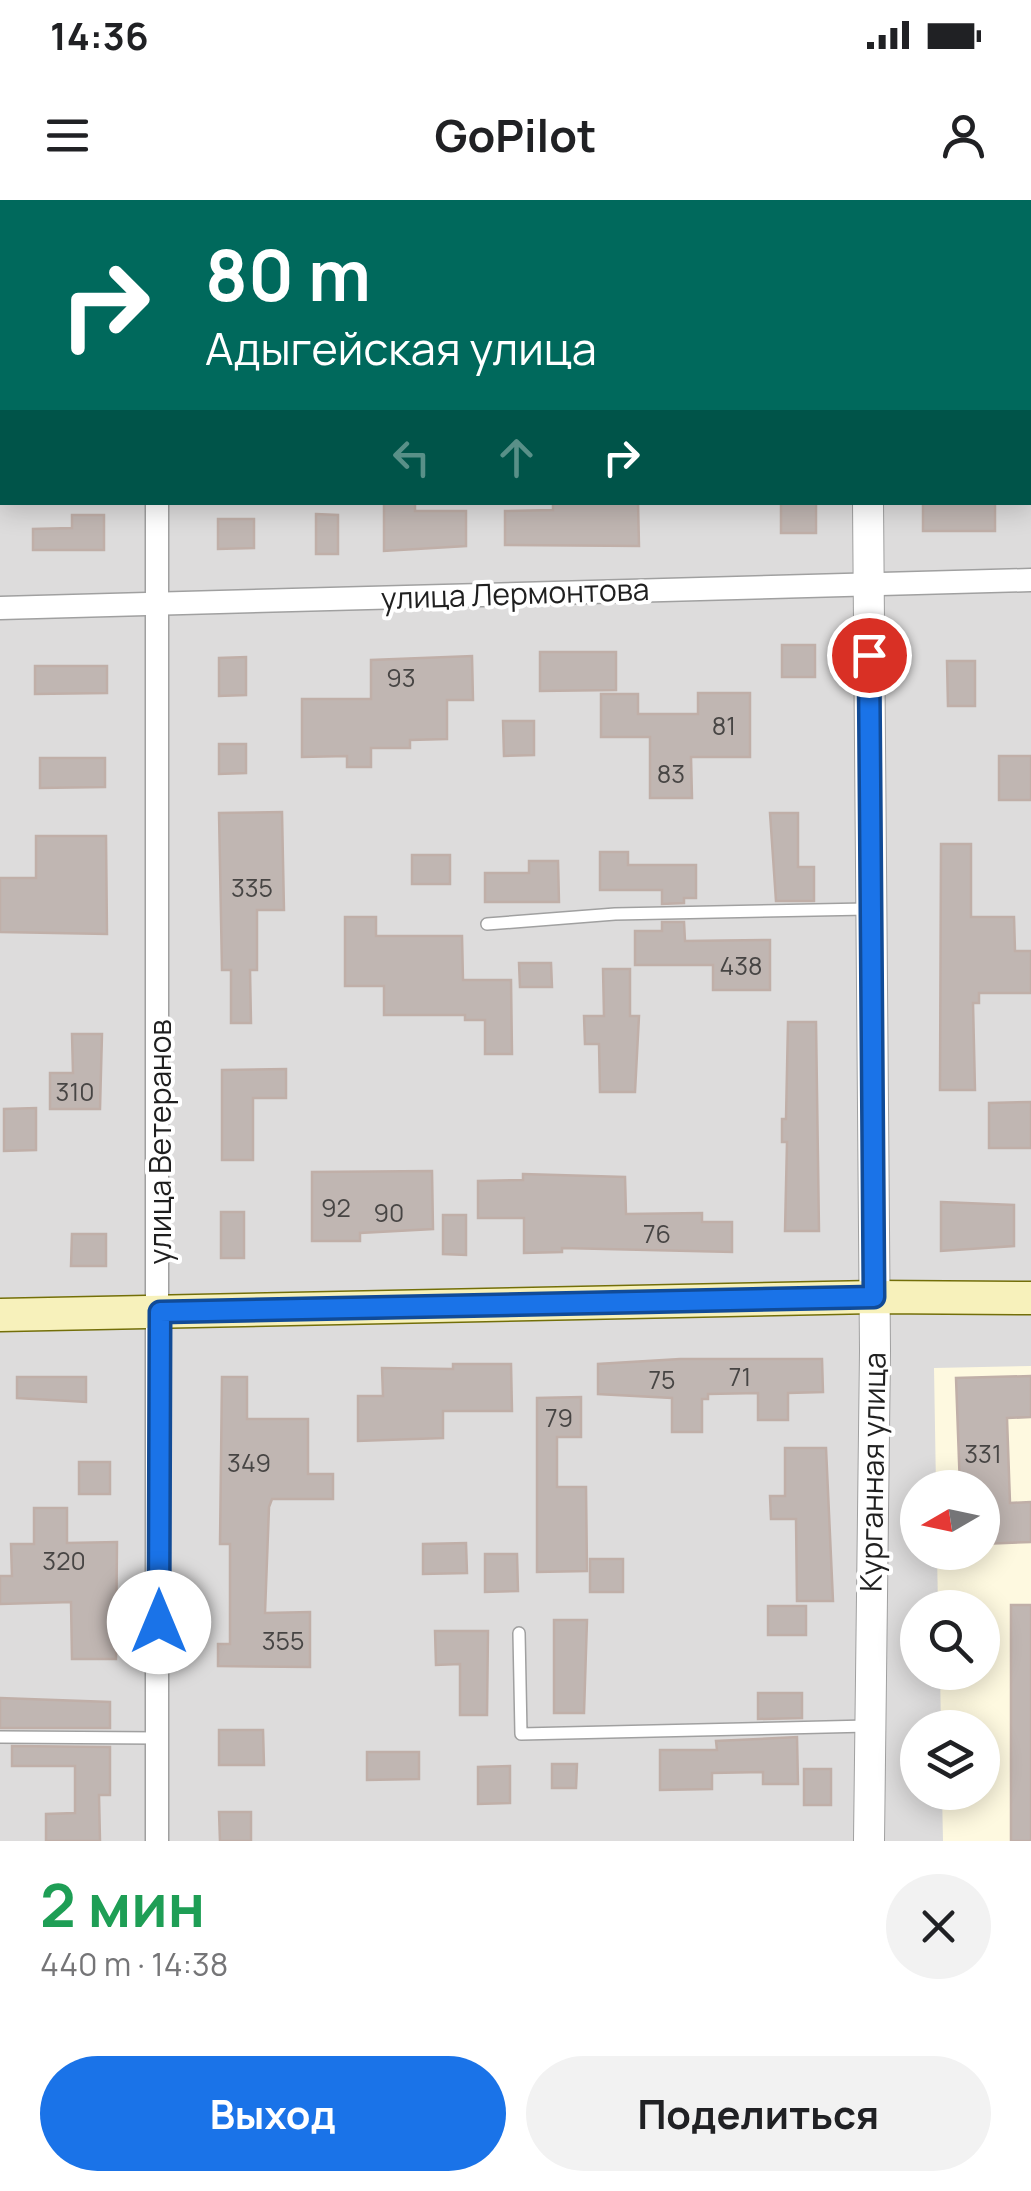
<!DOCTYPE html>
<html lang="ru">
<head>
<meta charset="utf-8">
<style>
  body { margin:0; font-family:Manrope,sans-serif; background:#f2f2f2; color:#202124; height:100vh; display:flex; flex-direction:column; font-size:38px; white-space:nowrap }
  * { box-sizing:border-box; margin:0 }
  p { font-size:32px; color:#757577 }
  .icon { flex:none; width:55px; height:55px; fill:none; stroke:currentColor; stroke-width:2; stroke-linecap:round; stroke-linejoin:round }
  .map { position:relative; height:1641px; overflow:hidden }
  .panel { display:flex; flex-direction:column; background:#fff; flex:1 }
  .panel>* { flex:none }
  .hud { position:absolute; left:0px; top:0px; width:1032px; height:305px; box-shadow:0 5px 25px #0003; background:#00695c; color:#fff; overflow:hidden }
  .needle { width:65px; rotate:261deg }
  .tools { position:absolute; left:900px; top:1270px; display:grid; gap:20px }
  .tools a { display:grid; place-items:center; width:100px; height:100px; border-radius:50%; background:#fff; box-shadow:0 5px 25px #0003; font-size:50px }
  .pin { position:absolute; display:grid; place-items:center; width:85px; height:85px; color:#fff; margin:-42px; border:5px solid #fff; border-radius:50%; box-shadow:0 2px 10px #0007 }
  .me { position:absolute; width:110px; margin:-55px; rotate:0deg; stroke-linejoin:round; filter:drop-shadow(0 0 8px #0008) }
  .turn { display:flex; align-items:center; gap:35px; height:210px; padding:0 40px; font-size:45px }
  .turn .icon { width:130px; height:130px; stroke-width:2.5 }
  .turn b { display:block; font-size:70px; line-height:85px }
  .lanes { display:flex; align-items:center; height:95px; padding:0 40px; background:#0003; justify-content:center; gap:50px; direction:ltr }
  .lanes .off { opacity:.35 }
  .round { display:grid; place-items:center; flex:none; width:105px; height:105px; border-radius:52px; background:#f2f2f2 }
  .overview { display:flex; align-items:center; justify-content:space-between; height:170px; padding:0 40px }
  h1 { font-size:60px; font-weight:700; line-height:75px; color:#1e9e55 }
  .button { display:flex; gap:20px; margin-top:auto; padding:20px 40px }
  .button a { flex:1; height:115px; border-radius:60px; background:#1a73e8; color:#fff; font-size:40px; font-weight:700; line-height:115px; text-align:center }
  .button a+a { background:#f2f2f2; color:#202124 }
  .status { display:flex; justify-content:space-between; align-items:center; height:70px; padding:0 50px; background:#fff; direction:ltr }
  .status svg { height:28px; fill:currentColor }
  header { display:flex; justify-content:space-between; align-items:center; height:130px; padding:0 40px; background:#fff; font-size:45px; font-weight:700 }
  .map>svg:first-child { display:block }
  .residential { fill:#dddcdc; fill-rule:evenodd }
  .education { fill:#fef9e0 }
  .building { fill:#c0b6b2; stroke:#c0afa8; stroke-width:2.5 }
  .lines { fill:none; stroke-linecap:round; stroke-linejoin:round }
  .service-casing { stroke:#a0a0a0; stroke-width:14 }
  .minor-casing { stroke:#a0a0a0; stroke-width:25 }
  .tertiary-casing { stroke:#a0a0a0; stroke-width:32 }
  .secondary-casing { stroke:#736f09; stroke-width:35 }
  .service { stroke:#fff; stroke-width:11 }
  .minor { stroke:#fff; stroke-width:22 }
  .tertiary { stroke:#fff; stroke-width:30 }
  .secondary { stroke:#f7f1bb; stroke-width:32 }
  .route-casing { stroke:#114b97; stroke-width:25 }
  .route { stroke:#1a73e8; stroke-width:18 }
  .labels { text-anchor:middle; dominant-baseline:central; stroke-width:8; stroke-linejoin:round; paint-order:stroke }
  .number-label { font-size:25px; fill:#474544 }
  .street-label { font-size:30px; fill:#1f1f1f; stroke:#fff }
</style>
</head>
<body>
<div class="status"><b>14:36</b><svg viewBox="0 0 49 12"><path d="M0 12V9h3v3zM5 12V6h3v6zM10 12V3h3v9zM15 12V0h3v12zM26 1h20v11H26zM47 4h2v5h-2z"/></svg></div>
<header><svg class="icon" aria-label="menu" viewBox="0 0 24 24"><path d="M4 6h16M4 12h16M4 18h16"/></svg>GoPilot<svg class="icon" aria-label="person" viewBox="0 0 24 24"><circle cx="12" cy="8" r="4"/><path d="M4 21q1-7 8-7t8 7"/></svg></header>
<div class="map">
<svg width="1031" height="1641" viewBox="0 0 1031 1641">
  <rect width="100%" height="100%" fill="#efebe5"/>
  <path class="residential" d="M 0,0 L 1031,0 L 1031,1641 L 0,1641 ZM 2,2 L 1030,2 L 1030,302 L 2,302 ZM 918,1288 L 982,1288 L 982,1352 L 918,1352 ZM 918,1408 L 982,1408 L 982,1472 L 918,1472 ZM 918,1528 L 982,1528 L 982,1592 L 918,1592 Z"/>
  <path class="education" d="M 1031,1166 L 1031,1641 L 943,1641 L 942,1593 L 982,1592 L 982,1528 L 941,1527 L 940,1473 L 982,1472 L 982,1408 L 938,1407 L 937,1353 L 982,1352 L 982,1288 L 936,1287 L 934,1168 Z"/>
  <g class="building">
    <path d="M 384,302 L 415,302 L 415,311 L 466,311 L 466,346 L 384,351 Z"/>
    <path d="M 553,302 L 638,302 L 639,346 L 505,345 L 505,311 L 553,310 Z"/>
    <rect x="781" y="302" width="35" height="31"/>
    <rect x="923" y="302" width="72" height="29"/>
    <path d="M 316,314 L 338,315 L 338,354 L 316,354 Z"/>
    <path d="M 72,315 L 104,315 L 104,350 L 33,350 L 33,329 L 72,328 Z"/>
    <path d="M 218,319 L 254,319 L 254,348 L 218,349 Z"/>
    <rect x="782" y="445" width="33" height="32"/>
    <path d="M 540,452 L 616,452 L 616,490 L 540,491 Z"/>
    <path d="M 472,456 L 473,500 L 447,500 L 447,539 L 410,540 L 410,548 L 371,548 L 371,567 L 347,567 L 347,556 L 302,557 L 302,499 L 371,499 L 371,460 Z"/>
    <path d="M 246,457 L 246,495 L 219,496 L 219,458 Z"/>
    <path d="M 947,461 L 975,461 L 975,506 L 948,506 Z"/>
    <path d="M 35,466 L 107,466 L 107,493 L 35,494 Z"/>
    <path d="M 698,493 L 750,493 L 750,557 L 691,557 L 692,598 L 650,598 L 650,537 L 601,537 L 601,494 L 638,494 L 638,514 L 698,514 Z"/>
    <path d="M 503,521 L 534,521 L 534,555 L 504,556 Z"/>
    <path d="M 219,544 L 246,544 L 246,573 L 219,574 Z"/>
    <rect x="999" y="556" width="32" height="44"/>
    <path d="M 40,558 L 105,558 L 105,587 L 40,588 Z"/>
    <path d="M 282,612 L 284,710 L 257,710 L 257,770 L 250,770 L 251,823 L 231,823 L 231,770 L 222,770 L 219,613 Z"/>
    <path d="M 770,613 L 798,613 L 798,667 L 814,667 L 814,701 L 776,701 Z"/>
    <path d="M 36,636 L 106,636 L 107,734 L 0,732 L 0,678 L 36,678 Z"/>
    <path d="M 941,644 L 971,644 L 971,717 L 1014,717 L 1015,751 L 1031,751 L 1031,793 L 979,793 L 979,803 L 973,803 L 975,890 L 940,890 Z"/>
    <path d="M 600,652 L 628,652 L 628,665 L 696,665 L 696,698 L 684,698 L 684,703 L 662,704 L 662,690 L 600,690 Z"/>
    <rect x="412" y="655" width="38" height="29"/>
    <path d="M 529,661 L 558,661 L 559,702 L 485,702 L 485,673 L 529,673 Z"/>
    <path d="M 345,717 L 376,717 L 376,736 L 462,736 L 463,780 L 511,780 L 512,854 L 485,854 L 485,820 L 465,820 L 465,815 L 384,815 L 384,786 L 345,786 Z"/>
    <path d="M 662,722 L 684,722 L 685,741 L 770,740 L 770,790 L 713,790 L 713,765 L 635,765 L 635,731 L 662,731 Z"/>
    <path d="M 519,763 L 551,763 L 552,787 L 520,787 Z"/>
    <path d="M 603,769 L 630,769 L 630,816 L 639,816 L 635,892 L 600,892 L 599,844 L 585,844 L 584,816 L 604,816 Z"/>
    <path d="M 788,822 L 816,822 L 819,1031 L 785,1031 L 787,942 L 782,942 L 782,919 L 786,919 Z"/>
    <path d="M 72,834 L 102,834 L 100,909 L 50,909 L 50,873 L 73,873 Z"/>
    <path d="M 286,869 L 286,898 L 253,898 L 253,960 L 222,960 L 222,870 Z"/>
    <path d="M 1031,902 L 1031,948 L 989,948 L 989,903 Z"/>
    <path d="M 36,908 L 36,950 L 4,951 L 4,909 Z"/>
    <path d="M 432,971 L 433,1029 L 360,1033 L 360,1041 L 312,1041 L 312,972 Z"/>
    <path d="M 523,974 L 625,977 L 626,1014 L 702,1013 L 702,1022 L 732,1022 L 732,1052 L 562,1048 L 562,1052 L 524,1053 L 524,1018 L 478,1018 L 478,981 L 523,980 Z"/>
    <path d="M 941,1002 L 1014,1005 L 1014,1046 L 941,1051 Z"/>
    <rect x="221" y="1012" width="23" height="46"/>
    <path d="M 443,1015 L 466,1015 L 466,1055 L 443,1054 Z"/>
    <path d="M 72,1034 L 106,1034 L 106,1066 L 71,1066 Z"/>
    <path d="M 680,1159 L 822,1159 L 823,1192 L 788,1193 L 788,1220 L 758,1220 L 758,1193 L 708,1194 L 708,1199 L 702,1199 L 702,1232 L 672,1232 L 672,1198 L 598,1194 L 598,1164 Z"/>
    <path d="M 453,1164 L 511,1164 L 512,1211 L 443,1211 L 443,1238 L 358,1241 L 358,1196 L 383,1196 L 382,1168 L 453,1169 Z"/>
    <path d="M 1031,1176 L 1031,1217 L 1007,1218 L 1010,1303 L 1031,1302 L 1031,1342 L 982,1344 L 982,1288 L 960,1288 L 956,1178 Z"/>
    <path d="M 17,1177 L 86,1177 L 86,1202 L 17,1198 Z"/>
    <path d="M 222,1177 L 247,1177 L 247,1219 L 308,1219 L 308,1274 L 333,1274 L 333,1299 L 272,1299 L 269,1307 L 265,1413 L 310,1412 L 310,1467 L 218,1466 L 218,1444 L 230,1444 L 230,1344 L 220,1344 Z"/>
    <path d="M 581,1197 L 581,1237 L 557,1237 L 557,1287 L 586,1287 L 587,1371 L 537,1372 L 537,1198 Z"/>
    <path d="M 785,1248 L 826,1248 L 833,1401 L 797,1401 L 796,1319 L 771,1319 L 770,1296 L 785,1296 Z"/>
    <rect x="79" y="1262" width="31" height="32"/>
    <path d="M 34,1308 L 67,1308 L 67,1343 L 117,1342 L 116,1459 L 72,1459 L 71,1402 L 0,1404 L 0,1376 L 12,1376 L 11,1344 L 34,1344 Z"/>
    <path d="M 466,1343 L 467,1373 L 423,1374 L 423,1344 Z"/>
    <path d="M 485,1354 L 517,1354 L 518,1391 L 485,1392 Z"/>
    <rect x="590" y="1359" width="33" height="33"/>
    <rect x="1011" y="1405" width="20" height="236"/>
    <rect x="768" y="1406" width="38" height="29"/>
    <path d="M 554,1420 L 587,1420 L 584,1513 L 554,1513 Z"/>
    <path d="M 435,1431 L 488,1431 L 487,1515 L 460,1515 L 460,1464 L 436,1465 Z"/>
    <path d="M 758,1493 L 802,1493 L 802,1518 L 758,1519 Z"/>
    <path d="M 0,1498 L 110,1502 L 110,1528 L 0,1528 Z"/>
    <path d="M 219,1530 L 263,1530 L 264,1565 L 219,1565 Z"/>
    <path d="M 797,1537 L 798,1584 L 763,1584 L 763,1572 L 712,1573 L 712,1589 L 660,1590 L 660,1550 L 717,1550 L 716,1541 Z"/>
    <path d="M 12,1546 L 110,1547 L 110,1595 L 99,1595 L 100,1641 L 46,1641 L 46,1614 L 75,1613 L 75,1566 L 12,1566 Z"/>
    <path d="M 367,1552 L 419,1552 L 419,1579 L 367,1580 Z"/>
    <path d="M 552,1564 L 577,1564 L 576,1588 L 552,1588 Z"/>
    <path d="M 510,1566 L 510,1603 L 478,1604 L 478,1567 Z"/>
    <rect x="804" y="1569" width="27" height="36"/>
    <path d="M 219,1612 L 251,1612 L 251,1641 L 220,1641 Z"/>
  </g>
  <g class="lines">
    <defs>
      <g id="service">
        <path d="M 487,724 L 615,714 L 867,709"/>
        <path d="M 519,1433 L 521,1534 L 868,1526"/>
        <path d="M 0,1537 L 158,1538"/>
      </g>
      <g id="minor">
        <path d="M 158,2 L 158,0"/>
        <path d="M 0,408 L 1031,380"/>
        <path d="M 157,1641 L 157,302"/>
      </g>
      <g id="tertiary">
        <path d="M 865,0 L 865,2"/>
        <path d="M 868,302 L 875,1151 L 869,1641"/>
      </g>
      <path id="secondary" d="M 0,1115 L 874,1097 L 1031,1098"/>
    </defs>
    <use href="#service" class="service-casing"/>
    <use href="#minor" class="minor-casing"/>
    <use href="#tertiary" class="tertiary-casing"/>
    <use href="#secondary" class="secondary-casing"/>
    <use href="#service" class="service"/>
    <use href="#minor" class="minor"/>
    <use href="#tertiary" class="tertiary"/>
    <use href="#secondary" class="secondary"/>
  </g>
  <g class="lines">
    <defs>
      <path id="route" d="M 159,1422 L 160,1112 L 874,1097 L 869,455"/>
    </defs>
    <use href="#route" class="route-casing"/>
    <use href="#route" class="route"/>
  </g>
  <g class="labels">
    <g class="number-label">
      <text x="401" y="477">93</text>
      <text x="724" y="525">81</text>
      <text x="671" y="573">83</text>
      <text x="252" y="687">335</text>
      <text x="741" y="765">438</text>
      <text x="75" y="891">310</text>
      <text x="336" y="1007">92</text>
      <text x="389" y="1012">90</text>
      <text x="657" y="1033">76</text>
      <text x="740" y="1176">71</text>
      <text x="662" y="1179">75</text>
      <text x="559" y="1217">79</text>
      <text x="983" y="1253">331</text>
      <text x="249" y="1262">349</text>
      <text x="64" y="1360">320</text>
      <text x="283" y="1440">355</text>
    </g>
    <g class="street-label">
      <text transform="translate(515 393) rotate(-2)">улица Лермонтова</text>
      <text transform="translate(159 942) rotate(-90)">улица Ветеранов</text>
      <text transform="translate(872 1272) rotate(-89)">Курганная улица</text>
    </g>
  </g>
</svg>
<div class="tools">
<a><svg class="needle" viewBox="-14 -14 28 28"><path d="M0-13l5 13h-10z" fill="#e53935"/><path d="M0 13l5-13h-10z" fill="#757577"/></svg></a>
<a><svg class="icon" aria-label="search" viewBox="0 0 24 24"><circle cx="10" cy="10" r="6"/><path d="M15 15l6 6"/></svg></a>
<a><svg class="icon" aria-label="layers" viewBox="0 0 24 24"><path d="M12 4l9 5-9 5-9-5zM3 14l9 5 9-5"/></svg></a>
</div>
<div class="pin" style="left:869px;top:455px;background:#d93025"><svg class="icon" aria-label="arrive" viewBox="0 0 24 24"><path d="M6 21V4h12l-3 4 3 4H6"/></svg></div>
<svg class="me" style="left:159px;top:1422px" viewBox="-20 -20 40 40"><circle r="19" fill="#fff"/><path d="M0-13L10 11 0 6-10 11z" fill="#1a73e8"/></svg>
<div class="hud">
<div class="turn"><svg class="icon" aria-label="right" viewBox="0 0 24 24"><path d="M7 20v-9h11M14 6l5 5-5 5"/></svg><div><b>80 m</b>Адыгейская улица</div></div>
<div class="lanes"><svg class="icon off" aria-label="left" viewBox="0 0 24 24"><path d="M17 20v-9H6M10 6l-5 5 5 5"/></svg><svg class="icon off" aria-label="ahead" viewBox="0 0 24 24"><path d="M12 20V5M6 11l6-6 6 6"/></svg><svg class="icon" aria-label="right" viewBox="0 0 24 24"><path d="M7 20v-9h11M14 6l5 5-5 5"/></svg></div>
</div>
</div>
<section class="panel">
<div class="overview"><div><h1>2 мин</h1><p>440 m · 14:38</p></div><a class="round"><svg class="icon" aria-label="close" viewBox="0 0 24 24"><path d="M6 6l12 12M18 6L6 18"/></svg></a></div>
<div class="button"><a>Выход</a><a>Поделиться</a></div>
</section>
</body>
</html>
